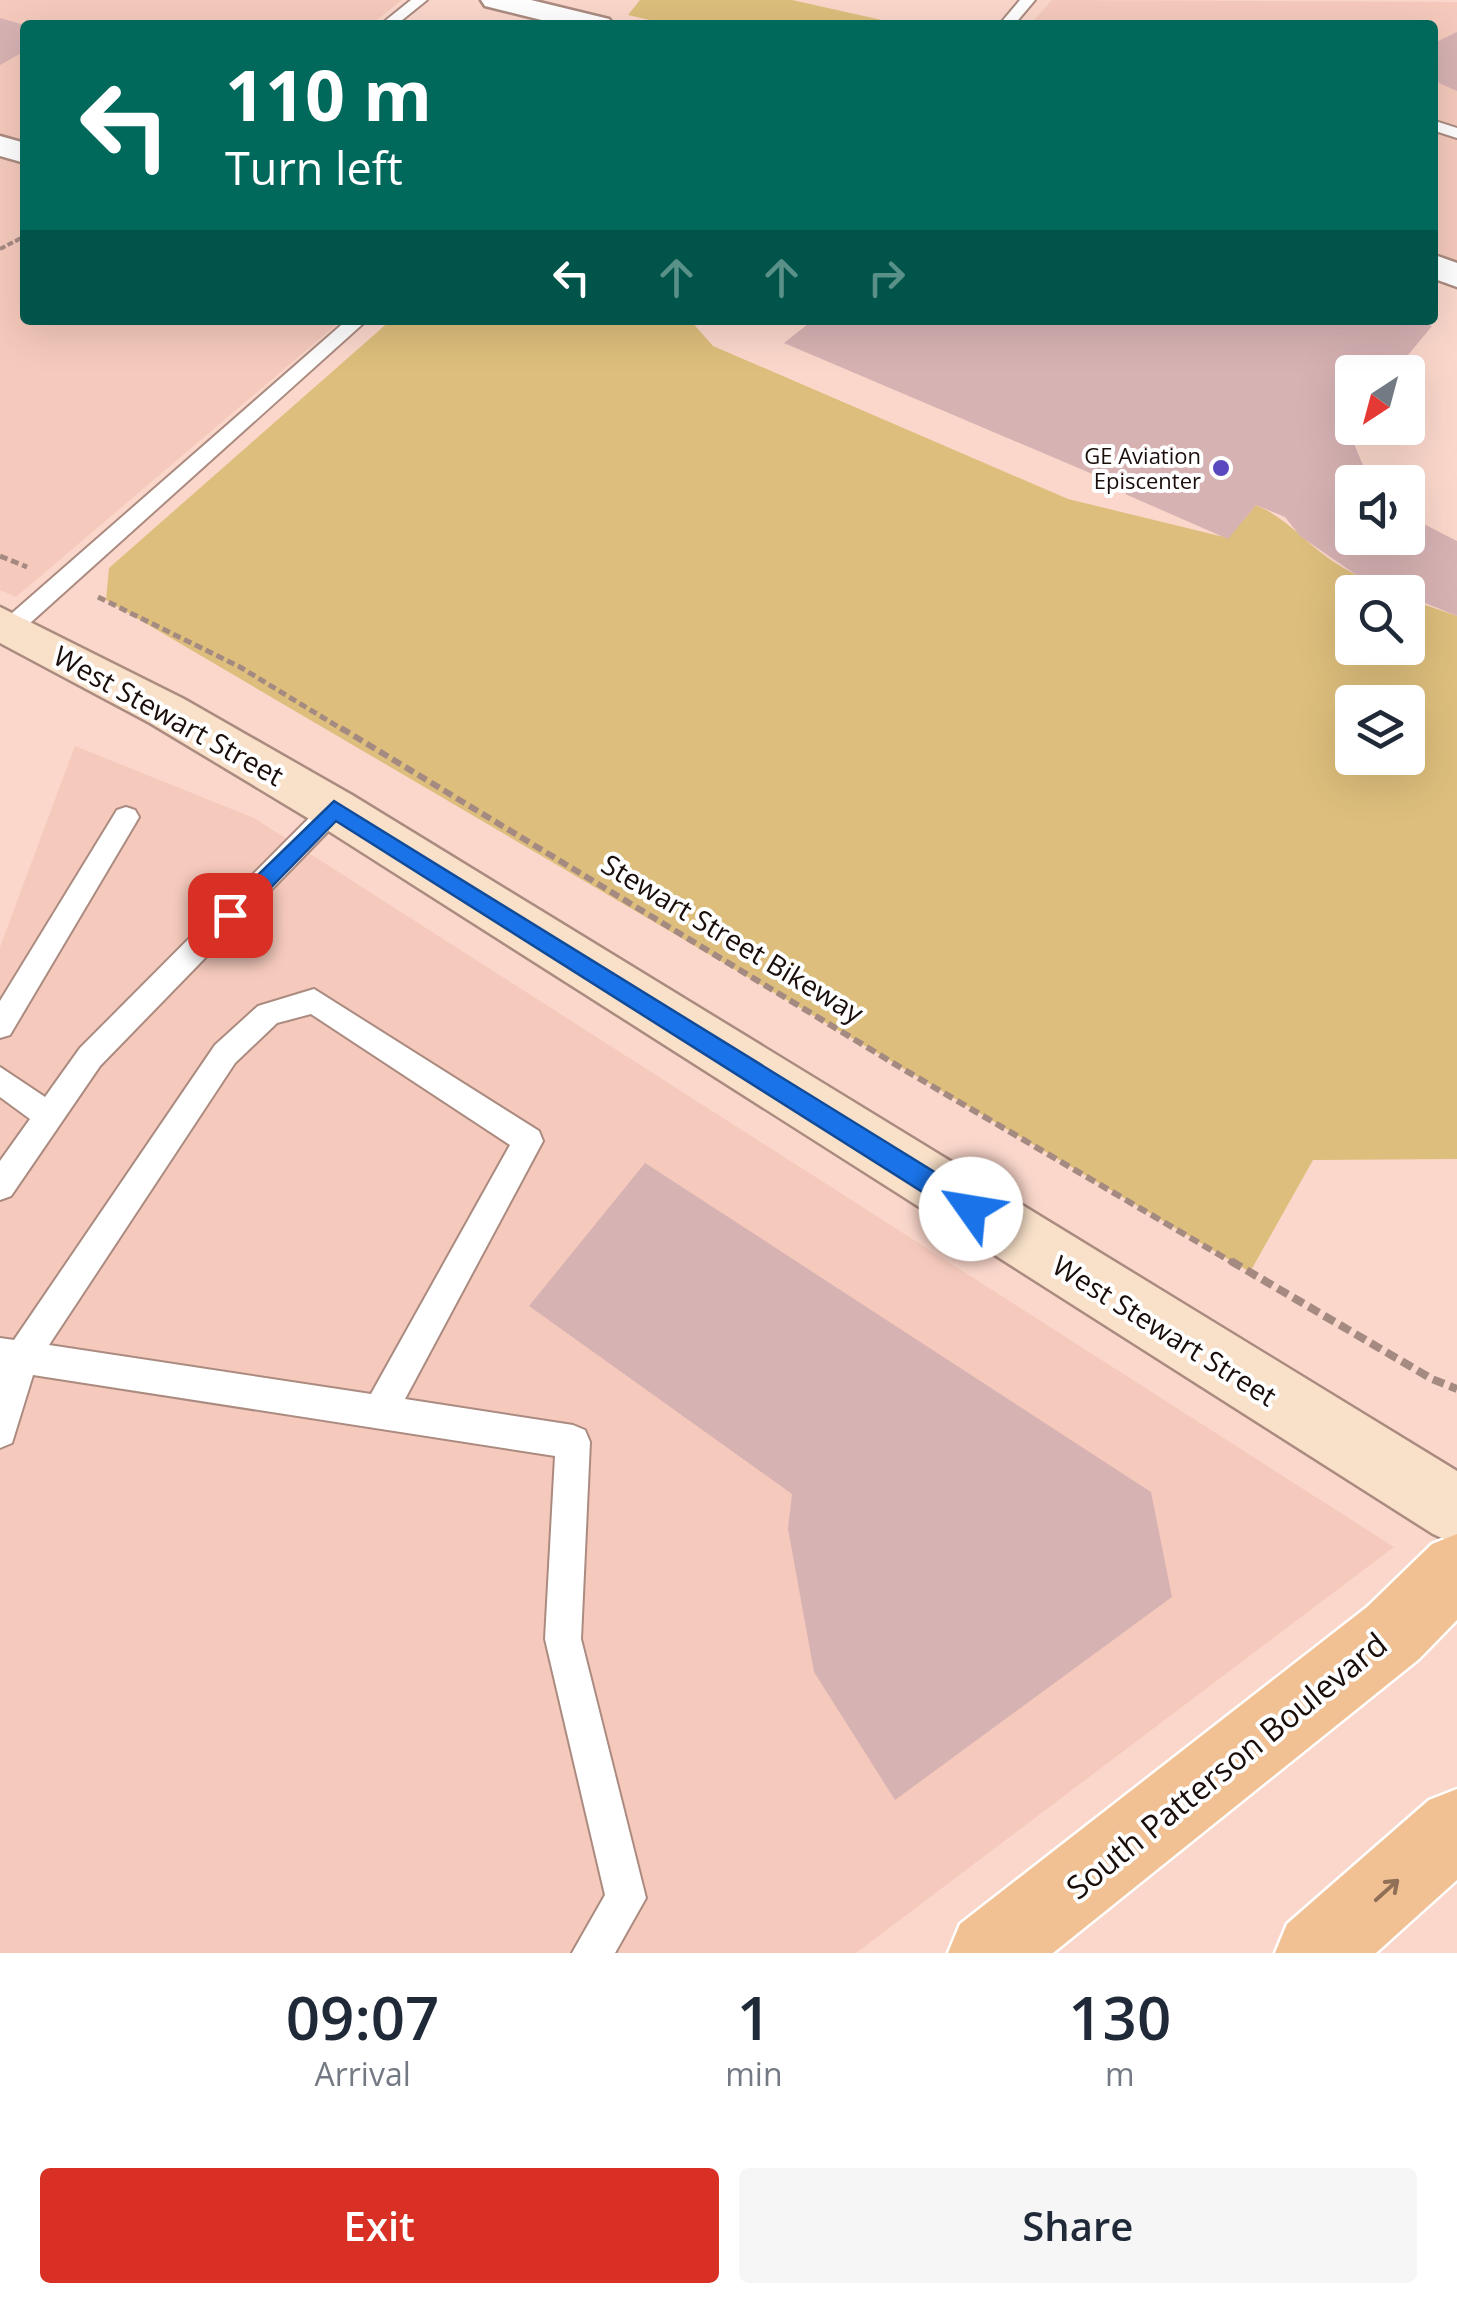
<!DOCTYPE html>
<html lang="en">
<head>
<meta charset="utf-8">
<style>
  body { margin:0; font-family:"Open Sans",sans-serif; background:#f6f6f7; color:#1f2937; height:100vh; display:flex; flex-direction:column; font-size:38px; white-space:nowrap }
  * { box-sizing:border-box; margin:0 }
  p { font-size:32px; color:#747a83 }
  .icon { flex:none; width:55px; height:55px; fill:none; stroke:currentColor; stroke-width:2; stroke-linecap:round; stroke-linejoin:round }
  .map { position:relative; height:1953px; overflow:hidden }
  .drawer { display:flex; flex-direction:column; background:#fff; flex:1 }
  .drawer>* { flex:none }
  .hud { position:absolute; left:20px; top:20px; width:1418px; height:305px; border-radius:10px; box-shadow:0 10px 40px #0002; background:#00695c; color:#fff; overflow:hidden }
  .needle { width:65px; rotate:216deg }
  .buttons { position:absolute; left:1335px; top:355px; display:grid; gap:20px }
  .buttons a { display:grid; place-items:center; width:90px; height:90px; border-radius:10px; background:#fff; box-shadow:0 10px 40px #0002; font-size:50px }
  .pin { position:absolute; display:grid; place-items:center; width:85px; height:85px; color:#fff; margin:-42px; border-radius:20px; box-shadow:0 5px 15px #0006 }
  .me { position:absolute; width:110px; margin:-55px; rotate:302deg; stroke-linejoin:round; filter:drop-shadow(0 0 8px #0008) }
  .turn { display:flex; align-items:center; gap:35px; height:210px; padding:0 40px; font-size:45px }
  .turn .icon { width:130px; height:130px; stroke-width:2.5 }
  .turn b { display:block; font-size:70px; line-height:85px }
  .lanes { display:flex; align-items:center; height:95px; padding:0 40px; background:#0003; justify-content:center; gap:50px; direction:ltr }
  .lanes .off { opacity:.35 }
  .eta { display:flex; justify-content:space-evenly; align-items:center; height:170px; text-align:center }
  .eta b { font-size:60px; font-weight:600; line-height:70px }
  .cta { display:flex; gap:20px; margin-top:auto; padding:20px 40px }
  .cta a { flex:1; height:115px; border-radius:10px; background:#d93025; color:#fff; font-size:40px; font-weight:600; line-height:115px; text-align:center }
  .cta a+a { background:#f6f6f7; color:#1f2937 }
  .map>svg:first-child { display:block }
  .built { fill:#f5cabc }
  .green { fill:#ddbe7c; fill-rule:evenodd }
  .building { fill:#d7b2b3 }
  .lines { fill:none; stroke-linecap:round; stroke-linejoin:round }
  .service-casing { stroke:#ab8b80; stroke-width:4 }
  .minor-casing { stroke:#ab8b80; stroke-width:5 }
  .secondary-casing { stroke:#ab8b80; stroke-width:5 }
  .primary-casing { stroke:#fff; stroke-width:5 }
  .path-far3 { stroke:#a58a82; stroke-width:4; stroke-dasharray:6 2.5; stroke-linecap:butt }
  .path-far2 { stroke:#a58a82; stroke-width:5; stroke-dasharray:8 4; stroke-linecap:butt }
  .path-far1 { stroke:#a58a82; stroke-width:6; stroke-dasharray:10 5; stroke-linecap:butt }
  .path { stroke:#a58a82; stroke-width:8; stroke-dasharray:12 6; stroke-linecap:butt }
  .service { fill:#fff; fill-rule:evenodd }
  .minor { fill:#fff; fill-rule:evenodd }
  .secondary { fill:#f8e0c9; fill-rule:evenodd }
  .primary { fill:#f1c194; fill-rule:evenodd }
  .oneway { stroke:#907056 }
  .route { fill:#1a73e8; stroke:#114b97; stroke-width:2.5 }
  .poi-dot { fill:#5a48c0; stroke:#fff; stroke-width:4 }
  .labels { text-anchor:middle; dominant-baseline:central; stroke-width:8; stroke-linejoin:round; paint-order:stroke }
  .far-poi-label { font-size:22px; fill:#1a0e0b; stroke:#fff; text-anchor:end }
  .street-label { font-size:28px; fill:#1a0e0b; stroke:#fff }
  .near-street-label { font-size:32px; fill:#1a0e0b; stroke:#fff }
</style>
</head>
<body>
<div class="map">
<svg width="1457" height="1953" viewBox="0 0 1457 1953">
  <rect width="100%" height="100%" fill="#fbd7cb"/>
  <g class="built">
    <path d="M 0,0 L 402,0 L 370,25 L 25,25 L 25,320 L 342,320 L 16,597 L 0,590 Z"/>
    <path d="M 1052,0 L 1457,2 L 1457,261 L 1433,251 L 1432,25 L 1030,25 Z"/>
    <path d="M 75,746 L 254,818 L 1394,1547 L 856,1953 L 0,1953 L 0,947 Z"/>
  </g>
  <g class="green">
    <path d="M 640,0 L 792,0 L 904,25 L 671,25 L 628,15 Z"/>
    <path d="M 391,320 L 690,320 L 713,346 L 1068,499 L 1228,538 L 1256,505 C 1286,518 1302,539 1328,558 C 1347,572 1371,582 1393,592 L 1352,592 L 1352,648 L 1408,648 L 1408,599 L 1457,616 L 1457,1159 L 1313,1160 L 1250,1272 L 106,600 L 109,568 ZM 1352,702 L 1408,702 L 1408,758 L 1352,758 Z"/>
  </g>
  <g class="building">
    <path d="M 0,18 L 25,25 L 25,51 L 0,65 Z"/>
    <path d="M 1457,32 L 1457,91 L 1432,80 L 1432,44 Z"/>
    <path d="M 813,320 L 1415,320 L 1432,326 L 1394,372 L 1352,372 L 1352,439 L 1370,482 L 1352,482 L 1352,538 L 1408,538 L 1408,516 L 1457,541 L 1457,616 L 1355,574 L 1300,536 L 1285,517 L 1256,505 L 1228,539 L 1125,494 L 1130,490 L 784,343 Z"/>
    <path d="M 645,1163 L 1151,1492 L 1172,1597 L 895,1800 L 814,1672 L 788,1529 L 792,1494 L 529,1306 Z"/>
  </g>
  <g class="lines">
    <defs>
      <g id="service">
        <path d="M 411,0 L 427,0 L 396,25 L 380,25 Z"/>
        <path d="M 1020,0 L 1035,0 L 1014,25 L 999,25 Z"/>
        <path d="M 1432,120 L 1457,128 L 1457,138 L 1432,130 Z"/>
        <path d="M 347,320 L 367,320 L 19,633 L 3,633 L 3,621 Z"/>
        <path d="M 334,799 L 347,809 L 343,816 L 100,1066 L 11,1196 L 0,1200 L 0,1161 L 30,1119 L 0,1097 L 0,1067 L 45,1097 L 80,1048 L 325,802 Z"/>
        <path d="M 126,807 L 135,810 L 139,817 L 135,824 L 10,1035 L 0,1038 L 0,1001 L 117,810 Z"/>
        <path d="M 314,989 L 539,1131 L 543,1141 L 405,1399 L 573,1425 L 585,1430 L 590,1442 L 581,1639 L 646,1898 L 615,1953 L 572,1953 L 605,1895 L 545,1639 L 555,1456 L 33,1375 L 12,1443 L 0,1448 L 0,1338 L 14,1340 L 215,1045 L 258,1006 ZM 311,1014 L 510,1145 L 371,1394 L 49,1345 L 235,1063 L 277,1023 Z"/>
      </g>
      <g id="minor">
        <path d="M 481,0 L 531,0 L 609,19 L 614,25 L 562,25 L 485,6 Z"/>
        <path d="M 0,136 L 25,143 L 25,163 L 0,156 Z"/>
        <path d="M 1432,254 L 1457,263 L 1457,287 L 1432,278 Z"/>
      </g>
      <path id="secondary" d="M 0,607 L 184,699 L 352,795 L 1457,1471 L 1457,1545 L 1433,1534 L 316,823 L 150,723 L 0,643 Z"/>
      <g id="primary">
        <path d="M 1457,1534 L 1457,1620 L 1419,1659 L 1053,1953 L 948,1953 L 960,1924 L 1367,1607 L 1432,1544 Z"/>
        <path d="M 1457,1789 L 1457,1880 L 1376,1953 L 1275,1953 L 1287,1924 L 1429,1800 Z"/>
      </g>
    </defs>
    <use href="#service" class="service-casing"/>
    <use href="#minor" class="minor-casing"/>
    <use href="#secondary" class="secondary-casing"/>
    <use href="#primary" class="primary-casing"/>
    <path class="path-far3" d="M 0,249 L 25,236"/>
    <g class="path-far2">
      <path d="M 0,556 L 27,567"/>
      <path d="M 98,597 L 240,667 L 345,731"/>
    </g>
    <path class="path-far1" d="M 341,728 L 903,1069 L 1235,1264"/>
    <path class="path" d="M 1231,1261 L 1432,1379 L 1457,1389"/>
    <use href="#service" class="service"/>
    <use href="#minor" class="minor"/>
    <use href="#secondary" class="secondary"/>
    <use href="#primary" class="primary"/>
  </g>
  <defs><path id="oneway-shaft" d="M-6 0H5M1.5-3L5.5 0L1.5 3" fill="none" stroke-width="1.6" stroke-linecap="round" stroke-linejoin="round" transform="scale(2.5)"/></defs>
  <use class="oneway" href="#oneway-shaft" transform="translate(1387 1890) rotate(-42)"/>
  <path class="route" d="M 334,801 L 980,1200 L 984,1209 L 980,1217 L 962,1217 L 336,821 L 238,921 L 223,921 L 223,909 Z"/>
  <circle class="poi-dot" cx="1221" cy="468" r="10"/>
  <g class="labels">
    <g class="far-poi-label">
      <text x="1201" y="455">GE Aviation<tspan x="1201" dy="25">Episcenter</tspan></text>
    </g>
    <g class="street-label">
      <text transform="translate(169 715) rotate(29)">West Stewart Street</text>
      <text transform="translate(733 938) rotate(31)">Stewart Street Bikeway</text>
      <text transform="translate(1165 1330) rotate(32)">West Stewart Street</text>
    </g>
    <g class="near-street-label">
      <text transform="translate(1226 1765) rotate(-39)">South Patterson Boulevard</text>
    </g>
  </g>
</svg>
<div class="buttons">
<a><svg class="needle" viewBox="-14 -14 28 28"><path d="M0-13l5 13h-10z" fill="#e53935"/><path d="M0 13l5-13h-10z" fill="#747a83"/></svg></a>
<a><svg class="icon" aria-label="sound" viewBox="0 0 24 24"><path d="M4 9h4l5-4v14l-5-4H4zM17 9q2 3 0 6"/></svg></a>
<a><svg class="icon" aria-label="search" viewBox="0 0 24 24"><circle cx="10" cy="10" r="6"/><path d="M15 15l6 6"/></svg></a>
<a><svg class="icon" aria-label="layers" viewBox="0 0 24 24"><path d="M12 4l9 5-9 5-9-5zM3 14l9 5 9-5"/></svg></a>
</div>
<div class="pin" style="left:230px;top:915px;background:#d93025"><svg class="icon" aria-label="arrive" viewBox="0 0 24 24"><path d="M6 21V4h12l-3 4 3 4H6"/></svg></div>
<svg class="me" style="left:971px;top:1209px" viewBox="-20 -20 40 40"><circle r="19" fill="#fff"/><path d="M0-13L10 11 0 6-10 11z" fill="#1a73e8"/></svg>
<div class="hud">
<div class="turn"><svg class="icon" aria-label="left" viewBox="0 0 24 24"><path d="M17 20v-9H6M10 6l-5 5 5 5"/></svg><div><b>110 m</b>Turn left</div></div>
<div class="lanes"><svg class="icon" aria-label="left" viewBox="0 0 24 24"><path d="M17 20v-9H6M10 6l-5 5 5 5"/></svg><svg class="icon off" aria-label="ahead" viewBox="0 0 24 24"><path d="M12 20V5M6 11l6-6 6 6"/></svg><svg class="icon off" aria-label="ahead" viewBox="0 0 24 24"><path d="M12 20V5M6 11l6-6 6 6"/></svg><svg class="icon off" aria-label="right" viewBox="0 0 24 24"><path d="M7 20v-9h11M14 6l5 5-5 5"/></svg></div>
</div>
</div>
<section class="drawer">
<div class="eta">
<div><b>09:07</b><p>Arrival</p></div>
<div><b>1</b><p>min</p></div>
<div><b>130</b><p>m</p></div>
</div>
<div class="cta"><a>Exit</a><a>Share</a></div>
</section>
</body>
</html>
